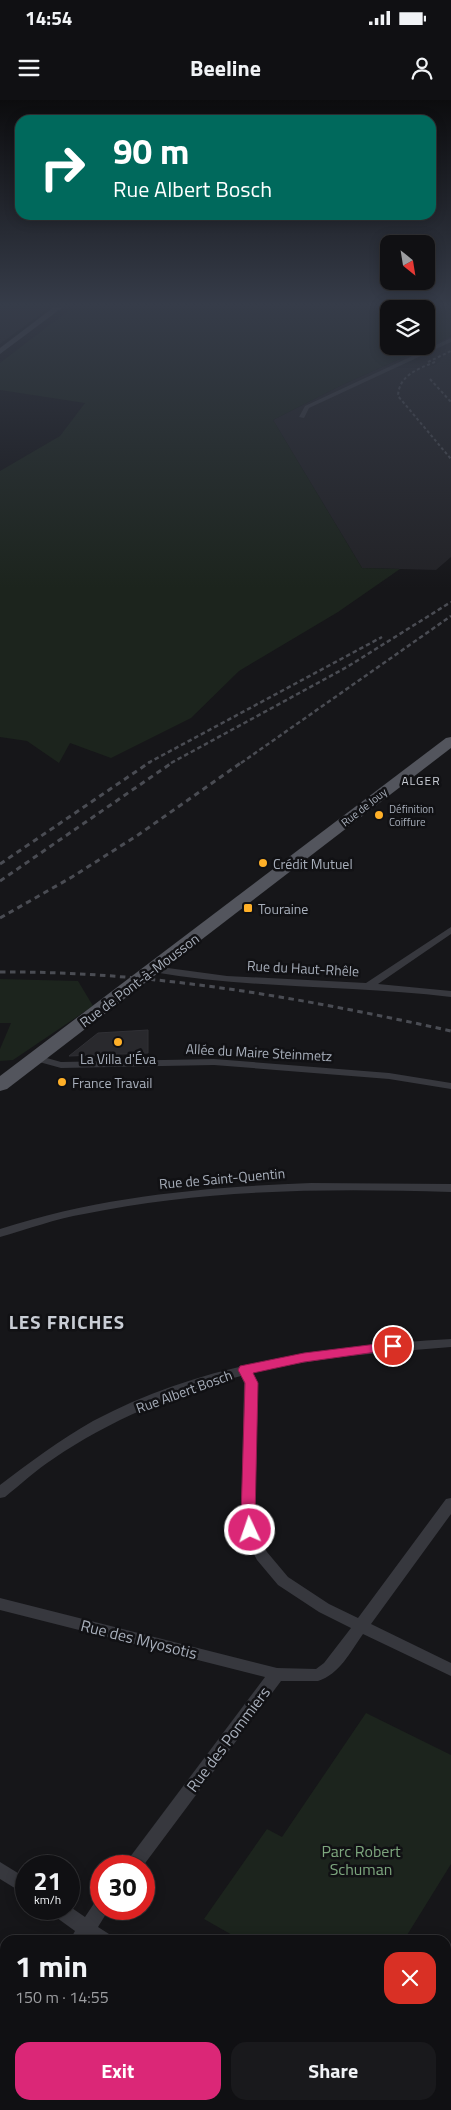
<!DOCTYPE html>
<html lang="en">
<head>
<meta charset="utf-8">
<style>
  body { margin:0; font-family:"Titillium Web",sans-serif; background:#19191c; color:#f1f3f6; height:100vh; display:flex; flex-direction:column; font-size:19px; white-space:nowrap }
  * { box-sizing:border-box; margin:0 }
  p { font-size:16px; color:#9c9da0 }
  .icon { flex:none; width:28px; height:28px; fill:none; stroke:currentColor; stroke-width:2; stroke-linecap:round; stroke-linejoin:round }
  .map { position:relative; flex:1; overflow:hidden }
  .sheet { position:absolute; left:0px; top:1835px; width:451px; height:175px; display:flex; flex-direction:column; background:#101013; border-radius:15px 15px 0 0; box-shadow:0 2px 12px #0003,0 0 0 1px #303033 }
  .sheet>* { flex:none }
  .banner { position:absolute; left:15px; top:15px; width:421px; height:105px; border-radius:15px; box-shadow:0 2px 12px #0003,0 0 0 1px #303033; background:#00695c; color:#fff; overflow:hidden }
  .needle { width:32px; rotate:150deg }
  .controls { position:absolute; left:380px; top:135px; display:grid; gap:10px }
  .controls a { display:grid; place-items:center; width:55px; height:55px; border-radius:10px; background:#101013; box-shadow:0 2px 12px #0003,0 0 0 1px #303033; font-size:25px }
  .speed { position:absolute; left:15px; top:1755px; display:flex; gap:10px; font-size:25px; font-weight:700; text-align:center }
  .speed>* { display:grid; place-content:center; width:65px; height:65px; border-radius:50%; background:#101013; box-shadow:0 2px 12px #0003,0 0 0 1px #303033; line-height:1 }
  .speed small { font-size:12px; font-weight:400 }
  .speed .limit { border:8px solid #d22; background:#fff; color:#111 }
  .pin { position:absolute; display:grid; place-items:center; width:42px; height:42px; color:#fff; margin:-21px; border:2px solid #fff; border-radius:50%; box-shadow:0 1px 5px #0007 }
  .me { position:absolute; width:55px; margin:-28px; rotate:357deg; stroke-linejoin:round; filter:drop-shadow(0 0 4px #0008) }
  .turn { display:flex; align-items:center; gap:18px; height:105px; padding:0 15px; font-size:22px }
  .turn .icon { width:65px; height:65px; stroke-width:2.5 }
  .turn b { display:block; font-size:35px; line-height:42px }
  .round { display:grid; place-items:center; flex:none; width:52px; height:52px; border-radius:15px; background:#19191c }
  .overview { display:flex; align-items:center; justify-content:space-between; height:85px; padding:0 15px }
  h1 { font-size:30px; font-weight:700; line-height:38px }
  .primary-button { display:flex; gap:10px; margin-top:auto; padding:10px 15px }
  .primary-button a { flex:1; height:58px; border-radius:15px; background:#db2777; color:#fff; font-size:20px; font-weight:700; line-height:58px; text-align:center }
  .primary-button a+a { background:#19191c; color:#f1f3f6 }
  .status { display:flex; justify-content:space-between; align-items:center; height:35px; padding:0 25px; background:#101013; direction:ltr }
  .status svg { height:14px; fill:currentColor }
  header { display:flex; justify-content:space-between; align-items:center; height:65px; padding:0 15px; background:#101013; font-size:22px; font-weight:700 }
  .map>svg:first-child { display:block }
  .built { fill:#222226 }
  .green { fill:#1c241d; fill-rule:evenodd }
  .building { fill:#29292d; stroke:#303035 }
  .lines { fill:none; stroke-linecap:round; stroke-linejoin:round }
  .minor { fill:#37383e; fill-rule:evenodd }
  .secondary { fill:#45474e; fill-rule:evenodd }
  .primary { fill:#53555d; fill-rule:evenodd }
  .rail-far2 { stroke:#4a4c53; stroke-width:2; stroke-dasharray:3 2.5; stroke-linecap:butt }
  .rail-far1 { stroke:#4a4c53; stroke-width:2.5; stroke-dasharray:4.5 3; stroke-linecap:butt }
  .rail { stroke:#4a4c53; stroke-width:3; stroke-dasharray:5.5 4.5; stroke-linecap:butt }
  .route { fill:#db2777; stroke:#8e194d }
  .poi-dot { fill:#ffb028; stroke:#111114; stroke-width:2 }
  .labels { text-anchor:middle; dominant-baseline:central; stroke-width:5; stroke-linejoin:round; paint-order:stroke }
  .far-street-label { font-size:11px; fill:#a7aeba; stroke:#111114 }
  .far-poi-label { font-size:11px; fill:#a7aeba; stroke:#111114; text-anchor:start }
  .far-neighbourhood-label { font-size:12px; letter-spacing:1px; fill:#c9cdd5; stroke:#111114 }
  .poi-label { font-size:14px; fill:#a7aeba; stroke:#111114; text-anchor:start }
  .street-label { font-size:14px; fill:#a7aeba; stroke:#111114 }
  .near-street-label { font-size:16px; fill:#a7aeba; stroke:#111114 }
  .near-park-label { font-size:16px; fill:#7da67e; stroke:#111114 }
  .district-label { font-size:19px; font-weight:bold; letter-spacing:1px; fill:#c9cdd5; stroke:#111114 }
</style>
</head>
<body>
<div class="status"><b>14:54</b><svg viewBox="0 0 49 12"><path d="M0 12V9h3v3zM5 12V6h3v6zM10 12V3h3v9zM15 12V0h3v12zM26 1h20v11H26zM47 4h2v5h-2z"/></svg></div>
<header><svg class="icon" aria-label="menu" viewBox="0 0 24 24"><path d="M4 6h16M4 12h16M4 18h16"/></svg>Beeline<svg class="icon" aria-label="person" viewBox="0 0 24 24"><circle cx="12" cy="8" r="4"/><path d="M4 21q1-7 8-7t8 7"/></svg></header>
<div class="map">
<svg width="451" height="2010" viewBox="0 0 451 2010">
  <rect width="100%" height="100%" fill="#161619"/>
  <g class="built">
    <path d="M 0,207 L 50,207 L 0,244 Z"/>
    <path d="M 451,236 L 451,457 L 436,470 L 362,468 L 273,320 L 342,285 Z"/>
  </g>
  <g class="green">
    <path d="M 73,207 L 451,207 L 451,236 L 342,285 L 273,320 L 362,468 L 400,469 L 338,512 L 239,571 L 191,618 L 111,658 L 70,643 L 59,663 L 27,641 L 0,637 L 0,371 L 60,336 L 85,303 L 0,290 L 0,263 ZM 389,209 L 426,209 L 426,246 L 389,246 Z"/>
    <path d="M 0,879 L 78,881 L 93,906 L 13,960 L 0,961 L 0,949 L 11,923 L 0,923 Z"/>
    <path d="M 366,1613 L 451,1655 L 451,1764 L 404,1840 L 241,1840 L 204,1819 L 267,1729 L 282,1737 Z"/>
  </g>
  <path class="building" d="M 148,930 L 148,953 L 69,956 L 98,933 Z"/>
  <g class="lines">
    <g class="minor">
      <path d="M 451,238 L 451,242 L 309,308 L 304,318 L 299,317 L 305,306 Z"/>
      <path d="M 451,827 L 451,834 L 378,884 L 451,891 L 451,897 C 352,885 252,889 153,872 L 148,869 L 153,866 L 227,876 L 366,883 Z"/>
      <path d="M 36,955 L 61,962 L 214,959 L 389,973 L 451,983 L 451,989 L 389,979 L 214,965 L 61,968 L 32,960 L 31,958 L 32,956 Z"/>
      <path d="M 311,1083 L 451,1084 L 451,1092 C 329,1088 204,1089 84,1114 C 55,1119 28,1129 0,1137 L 0,1129 C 101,1096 206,1087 311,1083 Z"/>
      <path d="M 451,1239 L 451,1247 C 385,1252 318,1257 253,1273 L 258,1283 L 255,1418 L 261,1441 L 267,1452 L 288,1477 L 329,1504 L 358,1518 L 446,1399 L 451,1398 L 451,1414 L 371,1524 L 451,1563 L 451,1576 L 363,1534 C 350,1552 340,1574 318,1581 L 281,1581 L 143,1766 L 125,1766 L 127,1761 L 265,1577 L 0,1510 L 0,1498 L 277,1568 L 316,1569 L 324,1563 L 351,1528 L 319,1512 L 278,1485 L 257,1460 L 247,1441 L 241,1418 L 244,1283 L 241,1276 C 175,1293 110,1320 53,1359 C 36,1370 21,1384 5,1397 L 0,1398 L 0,1385 C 30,1362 60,1340 93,1321 C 203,1262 329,1246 451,1239 Z"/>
      <path d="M 0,1762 L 26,1778 L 26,1795 L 0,1779 Z"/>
      <path d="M 101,1800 L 101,1809 L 109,1809 L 98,1827 L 109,1834 L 112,1840 L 70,1840 L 75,1831 L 53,1815 L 50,1809 L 69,1809 L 69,1806 L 85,1817 L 95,1802 Z"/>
      <path d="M 5,1929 L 5,1952 L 0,1954 L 0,1931 Z"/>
      <path d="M 305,2005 L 328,2005 L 331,2010 L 308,2010 Z"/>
    </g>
    <path class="secondary" d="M 54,207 L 63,207 L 0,254 L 0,248 Z"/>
    <path class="primary" d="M 451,637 L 451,648 L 7,989 L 0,991 L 0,976 L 446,638 Z"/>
    <g class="rail-far2">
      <path d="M 428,262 L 451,251"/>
      <path d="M 435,262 C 418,269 399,275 398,296 L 451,359"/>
      <path d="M 430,279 L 451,302"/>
    </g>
    <g class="rail-far1">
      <path d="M 148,663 L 382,537"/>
      <path d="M 171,663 L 347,567 L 451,502"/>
      <path d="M 241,663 L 451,516"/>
    </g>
    <g class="rail">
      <path d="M 0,764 L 150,662"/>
      <path d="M 0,781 L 173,662"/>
      <path d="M 0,818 L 72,777 L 138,735 L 242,662"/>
      <path d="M 0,872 C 152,871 303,898 451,931"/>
    </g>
  </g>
  <linearGradient id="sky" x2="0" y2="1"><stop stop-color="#0c0c0e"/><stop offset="0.42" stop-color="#363c49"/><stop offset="1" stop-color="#363c49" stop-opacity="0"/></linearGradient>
  <rect width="451" height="488" fill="url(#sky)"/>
  <path class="route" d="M 393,1242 L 398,1243 L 400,1246 L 398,1249 L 304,1262 L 253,1273 L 258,1283 L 255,1418 L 257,1430 L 255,1434 L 250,1436 L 244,1434 L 241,1418 L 245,1283 L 238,1270 L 240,1266 L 304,1253 Z"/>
  <g class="poi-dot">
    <circle cx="379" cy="715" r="5"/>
    <circle cx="263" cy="763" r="5"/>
    <rect x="243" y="803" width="10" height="10" rx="2.5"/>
    <circle cx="118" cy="942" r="5"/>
    <circle cx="62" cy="982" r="5"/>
  </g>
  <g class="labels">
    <g class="far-street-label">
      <text transform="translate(364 707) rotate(-38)">Rue de Jouy</text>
    </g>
    <g class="far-poi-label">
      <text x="389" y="709">Définition<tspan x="389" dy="13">Coiffure</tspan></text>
    </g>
    <g class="far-neighbourhood-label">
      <text x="421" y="680">ALGER</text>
    </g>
    <g class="poi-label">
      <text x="273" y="763">Crédit Mutuel</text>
      <text x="258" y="808">Touraine</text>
      <text x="118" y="958" text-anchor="middle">La Villa d'Éva</text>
      <text x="72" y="982">France Travail</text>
    </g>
    <g class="street-label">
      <text transform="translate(303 868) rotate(3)">Rue du Haut-Rhêle</text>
      <text transform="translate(139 880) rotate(-37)">Rue de Pont-à-Mousson</text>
      <text transform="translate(259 952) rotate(3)">Allée du Maire Steinmetz</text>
      <text transform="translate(222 1078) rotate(-5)">Rue de Saint-Quentin</text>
      <text transform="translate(184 1291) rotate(-20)">Rue Albert Bosch</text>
    </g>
    <g class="near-street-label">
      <text transform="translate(139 1539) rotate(14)">Rue des Myosotis</text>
      <text transform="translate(228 1639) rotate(-53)">Rue des Pommiers</text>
    </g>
    <g class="near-park-label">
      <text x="361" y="1751">Parc Robert<tspan x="361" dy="18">Schuman</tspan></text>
    </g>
    <g class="district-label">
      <text x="67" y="1221">LES FRICHES</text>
    </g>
  </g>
</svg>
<div class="controls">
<a><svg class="needle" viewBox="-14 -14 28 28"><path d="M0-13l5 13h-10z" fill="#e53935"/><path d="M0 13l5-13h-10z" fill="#9c9da0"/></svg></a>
<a><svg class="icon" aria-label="layers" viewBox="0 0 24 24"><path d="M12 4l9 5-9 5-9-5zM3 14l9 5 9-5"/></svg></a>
</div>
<div class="speed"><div>21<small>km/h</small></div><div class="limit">30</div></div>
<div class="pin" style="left:393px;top:1246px;background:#d93025"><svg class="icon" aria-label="arrive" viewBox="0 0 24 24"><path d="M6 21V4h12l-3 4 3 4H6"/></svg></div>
<svg class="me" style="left:250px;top:1430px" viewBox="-20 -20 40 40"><circle r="17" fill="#db2777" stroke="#fff" stroke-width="3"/><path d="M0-11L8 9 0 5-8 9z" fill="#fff"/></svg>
<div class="banner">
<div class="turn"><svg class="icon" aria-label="right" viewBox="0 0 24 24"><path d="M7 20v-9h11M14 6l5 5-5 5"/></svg><div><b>90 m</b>Rue Albert Bosch</div></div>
</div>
<section class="sheet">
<div class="overview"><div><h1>1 min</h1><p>150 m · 14:55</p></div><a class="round" style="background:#d93025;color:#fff"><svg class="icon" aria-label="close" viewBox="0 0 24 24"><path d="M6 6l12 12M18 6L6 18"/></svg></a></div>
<div class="primary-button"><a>Exit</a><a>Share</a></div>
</section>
</div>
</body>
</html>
